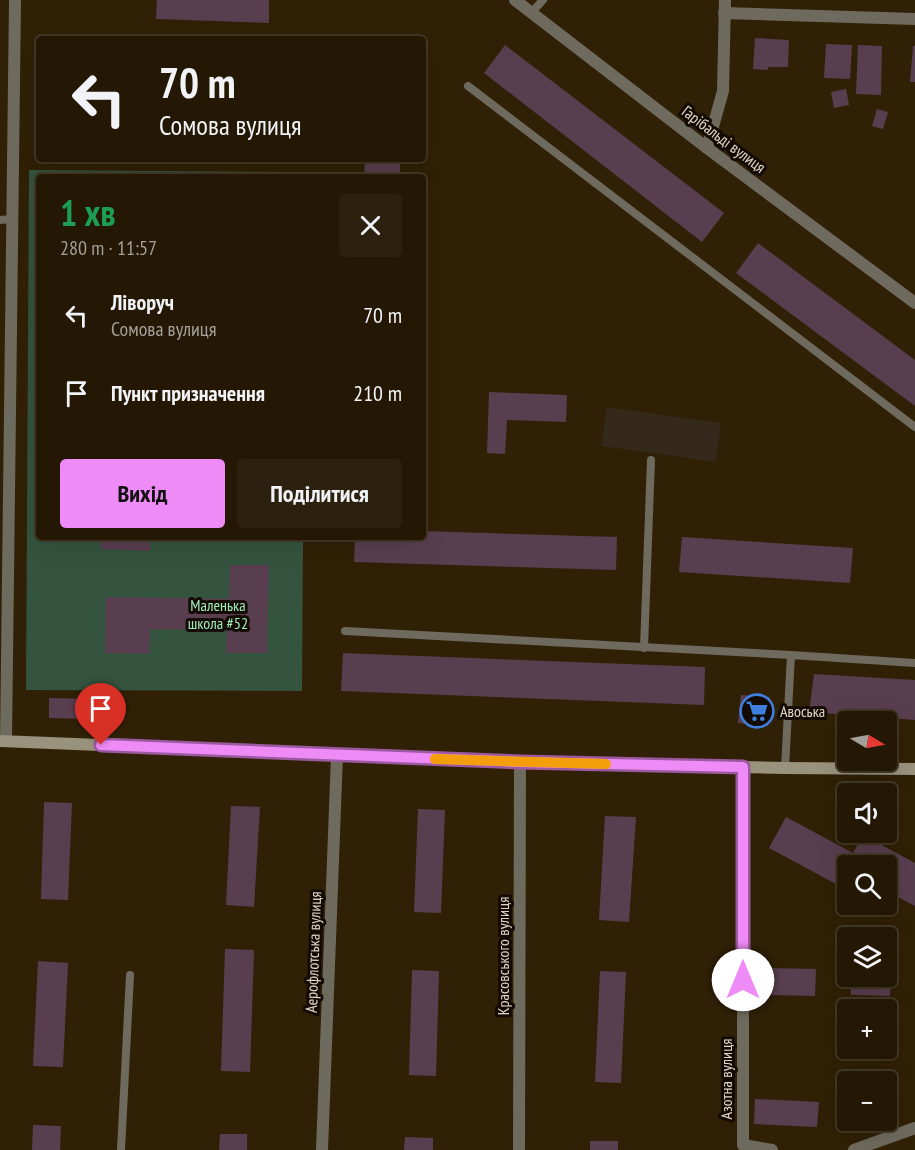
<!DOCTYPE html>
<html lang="uk">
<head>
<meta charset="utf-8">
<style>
  body { margin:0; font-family:"PT Sans Narrow",sans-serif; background:#2c210e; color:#f1f3f6; height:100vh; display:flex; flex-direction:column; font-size:22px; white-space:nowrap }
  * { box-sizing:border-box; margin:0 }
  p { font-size:20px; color:#a3a09a }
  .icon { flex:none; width:33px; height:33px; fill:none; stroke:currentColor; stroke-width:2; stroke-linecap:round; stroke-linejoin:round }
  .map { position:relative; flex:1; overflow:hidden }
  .drawer { position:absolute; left:36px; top:174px; width:390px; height:366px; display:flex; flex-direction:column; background:#241804; border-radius:6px; box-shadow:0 6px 24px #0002,0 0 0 2px #413726 }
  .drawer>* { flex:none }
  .banner { position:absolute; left:36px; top:36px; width:390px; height:126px; border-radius:6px; box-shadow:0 6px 24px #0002,0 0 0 2px #413726; background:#241804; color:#f1f3f6; overflow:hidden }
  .needle { width:39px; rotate:100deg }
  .fabs { position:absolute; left:837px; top:711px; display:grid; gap:12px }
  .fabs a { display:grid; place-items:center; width:60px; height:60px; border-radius:6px; background:#241804; box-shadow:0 6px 24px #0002,0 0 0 2px #413726; font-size:30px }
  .pin { position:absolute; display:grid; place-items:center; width:51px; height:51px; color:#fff; margin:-62px -26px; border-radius:50% 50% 50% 0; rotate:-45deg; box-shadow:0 0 6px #0007 }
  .pin .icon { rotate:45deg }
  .me { position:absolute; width:66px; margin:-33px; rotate:0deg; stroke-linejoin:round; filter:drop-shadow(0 0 4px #0008) }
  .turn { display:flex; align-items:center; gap:21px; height:126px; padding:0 24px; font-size:27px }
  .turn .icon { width:78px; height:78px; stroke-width:2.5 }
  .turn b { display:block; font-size:42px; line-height:51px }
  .round { display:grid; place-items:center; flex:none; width:63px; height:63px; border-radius:6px; background:#2c210e }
  .headline { display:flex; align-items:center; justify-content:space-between; height:102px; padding:0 24px }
  h1 { font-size:36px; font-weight:700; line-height:45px; color:#1e9e55 }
  .action { display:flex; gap:12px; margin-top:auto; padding:12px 24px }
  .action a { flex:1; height:69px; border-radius:6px; background:#ef8bf6; color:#111; font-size:24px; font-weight:700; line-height:69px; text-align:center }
  .action a+a { background:#2c210e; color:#f1f3f6 }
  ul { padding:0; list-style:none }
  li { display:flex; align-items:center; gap:18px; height:78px; padding:0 24px }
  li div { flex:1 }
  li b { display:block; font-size:22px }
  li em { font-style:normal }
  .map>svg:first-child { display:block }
  .industrial { fill:#34291a }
  .green { fill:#34543f }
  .building { fill:#593e4f }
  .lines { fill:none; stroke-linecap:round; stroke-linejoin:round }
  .service { stroke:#6e6a5d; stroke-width:8 }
  .minor { stroke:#6e6a5d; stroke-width:12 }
  .secondary { stroke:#99927d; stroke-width:12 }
  .route-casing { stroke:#9b5aa0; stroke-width:15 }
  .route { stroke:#ef8bf6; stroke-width:10 }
  .slow { stroke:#f59e0b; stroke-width:10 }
  .labels { text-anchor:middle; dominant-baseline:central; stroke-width:6; stroke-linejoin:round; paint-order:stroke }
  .street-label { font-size:16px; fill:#e0d5c6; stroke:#130b03 }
  .park-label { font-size:16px; fill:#a0edba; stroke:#130b03 }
  .poi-label { font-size:16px; fill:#e0d5c6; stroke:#130b03; text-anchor:start }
</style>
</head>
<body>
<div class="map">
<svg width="915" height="1150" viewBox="0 0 915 1150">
  <rect width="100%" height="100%" fill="#302006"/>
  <path class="industrial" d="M 607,407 L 721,423 L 716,462 L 601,446 Z"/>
  <path class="green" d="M 29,170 L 305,172 L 305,177 L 39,177 L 39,537 L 303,537 L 302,691 L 26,690 Z"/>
  <g class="building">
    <path d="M 157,0 L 269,0 L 269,23 L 156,19 Z"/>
    <path d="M 755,38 L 789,40 L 788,67 L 768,67 L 768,70 L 753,69 Z"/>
    <path d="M 826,44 L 852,45 L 850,79 L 824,78 Z"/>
    <path d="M 505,45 L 724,213 L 702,242 L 484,73 Z"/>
    <path d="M 858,45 L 882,46 L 881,95 L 856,94 Z"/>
    <path d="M 913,46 L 915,46 L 915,82 L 910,82 Z"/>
    <path d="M 846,89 L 849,105 L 834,108 L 831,92 Z"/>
    <path d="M 877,109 L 888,112 L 883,129 L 872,126 Z"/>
    <path d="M 365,159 L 400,159 L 400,177 L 364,177 Z"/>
    <path d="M 758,243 L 915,360 L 915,406 L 736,273 Z"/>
    <path d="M 489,392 L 567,395 L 566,422 L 507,420 L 505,454 L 487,453 Z"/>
    <path d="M 423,531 L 617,537 L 616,570 L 354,562 L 355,537 L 423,537 Z"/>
    <path d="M 101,537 L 151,537 L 150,551 L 101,549 Z"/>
    <path d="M 682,537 L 853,548 L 850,583 L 679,572 Z"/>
    <path d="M 230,565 L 269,565 L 267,653 L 226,653 L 227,630 L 150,629 L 149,654 L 105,653 L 106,597 L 229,599 Z"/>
    <path d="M 343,653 L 705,667 L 704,705 L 341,691 Z"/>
    <path d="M 814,674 L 915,680 L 915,720 L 809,712 Z"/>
    <path d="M 741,695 L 770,697 L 768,726 L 738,723 Z"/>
    <path d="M 49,698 L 90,699 L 90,719 L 49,718 Z"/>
    <path d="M 44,802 L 72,803 L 68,900 L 41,899 Z"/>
    <path d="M 231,806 L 260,807 L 254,907 L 226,905 Z"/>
    <path d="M 418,809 L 445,810 L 441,913 L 414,912 Z"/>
    <path d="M 605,816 L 636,817 L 629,922 L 599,920 Z"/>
    <path d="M 786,817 L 853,853 L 863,835 L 915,863 L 915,906 L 886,891 L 886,866 L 848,866 L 848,869 L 845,868 L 836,884 L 769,848 Z"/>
    <path d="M 225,949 L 254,950 L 250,1072 L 221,1071 Z"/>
    <path d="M 38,961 L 68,963 L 63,1067 L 33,1066 Z"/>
    <path d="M 769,968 L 816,969 L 815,996 L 769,995 Z"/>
    <path d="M 412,970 L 439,971 L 436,1076 L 409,1075 Z"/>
    <path d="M 600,971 L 626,972 L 621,1083 L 595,1082 Z"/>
    <path d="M 886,971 L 891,972 L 890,996 L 851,995 L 851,976 L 886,976 Z"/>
    <path d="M 755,1099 L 819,1102 L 817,1127 L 754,1124 Z"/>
    <path d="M 33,1125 L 61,1126 L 60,1150 L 32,1150 Z"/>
    <path d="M 220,1134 L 247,1134 L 247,1150 L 219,1150 Z"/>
    <path d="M 405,1137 L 433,1138 L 433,1150 L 404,1150 Z"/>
    <rect x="590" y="1141" width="28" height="9"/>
  </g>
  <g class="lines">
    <g class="service">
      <path d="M 532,12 L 543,0"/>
      <path d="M 468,86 L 915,427"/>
      <path d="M 0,220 L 12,219"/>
      <path d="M 345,631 L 791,655"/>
      <path d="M 644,648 L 651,460"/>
      <path d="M 785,768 L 791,655 L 915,663"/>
      <path d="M 121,1150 L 130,975"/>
    </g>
    <g class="minor">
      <path d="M 515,0 L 707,148 L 915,303"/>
      <path d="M 724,13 L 915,19"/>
      <path d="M 707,148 L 723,91 L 725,0"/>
      <path d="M 6,741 L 15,0"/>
      <path d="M 743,767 L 743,1145 L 772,1150"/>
      <path d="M 322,1150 L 337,755"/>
      <path d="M 519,1150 L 520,762"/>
      <path d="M 854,1150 L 915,1128"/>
    </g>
    <path class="secondary" d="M 0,741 L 520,762 L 785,768 L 915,769"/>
  </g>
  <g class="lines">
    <defs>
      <path id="route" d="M 101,745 L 520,762 L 743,767 L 743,980"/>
    </defs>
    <use href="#route" class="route-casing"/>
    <use href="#route" class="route"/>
    <path class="slow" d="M 435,759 L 606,764"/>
  </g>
  <defs>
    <symbol id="supermarket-ring" viewBox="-11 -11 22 22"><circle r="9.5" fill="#130b03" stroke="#3f7fe0" stroke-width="1.5"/><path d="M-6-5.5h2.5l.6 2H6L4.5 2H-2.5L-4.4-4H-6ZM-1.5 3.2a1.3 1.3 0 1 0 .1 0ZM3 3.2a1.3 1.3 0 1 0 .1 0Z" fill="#3f7fe0"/></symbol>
  </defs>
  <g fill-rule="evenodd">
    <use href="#supermarket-ring" x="738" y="692" width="38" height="38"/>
  </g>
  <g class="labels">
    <g class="street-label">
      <text transform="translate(724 139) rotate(37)">Гарібальді вулиця</text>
      <text transform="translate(313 952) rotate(-88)">Аерофлотська вулиця</text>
      <text transform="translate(503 956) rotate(-90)">Красовського вулиця</text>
      <text transform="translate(726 1079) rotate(-90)">Азотна вулиця</text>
    </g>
    <g class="park-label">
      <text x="218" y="605">Маленька<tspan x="218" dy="18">школа #52</tspan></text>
    </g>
    <g class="poi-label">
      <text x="780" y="711">Авоська</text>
    </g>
  </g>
</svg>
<div class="fabs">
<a><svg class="needle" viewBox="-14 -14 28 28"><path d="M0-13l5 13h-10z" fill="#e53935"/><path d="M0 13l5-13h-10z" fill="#a3a09a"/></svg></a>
<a><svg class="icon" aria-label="sound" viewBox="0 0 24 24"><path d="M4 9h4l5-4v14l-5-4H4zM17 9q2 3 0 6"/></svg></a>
<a><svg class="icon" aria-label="search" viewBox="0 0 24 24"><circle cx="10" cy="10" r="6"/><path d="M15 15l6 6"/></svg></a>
<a><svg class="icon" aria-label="layers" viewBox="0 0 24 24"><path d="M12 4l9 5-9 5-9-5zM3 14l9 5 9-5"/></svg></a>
<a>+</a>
<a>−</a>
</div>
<div class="pin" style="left:101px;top:745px;background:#d93025"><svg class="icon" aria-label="arrive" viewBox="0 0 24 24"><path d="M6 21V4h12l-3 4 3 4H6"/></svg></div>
<svg class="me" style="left:743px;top:980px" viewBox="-20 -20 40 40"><circle r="19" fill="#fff"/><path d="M0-13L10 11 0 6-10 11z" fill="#ef8bf6"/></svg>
<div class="banner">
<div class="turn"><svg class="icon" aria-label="left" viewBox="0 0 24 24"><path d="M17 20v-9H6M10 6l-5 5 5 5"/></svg><div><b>70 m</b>Сомова вулиця</div></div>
</div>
<section class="drawer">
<div class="headline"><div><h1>1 хв</h1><p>280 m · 11:57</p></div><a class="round"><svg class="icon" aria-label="close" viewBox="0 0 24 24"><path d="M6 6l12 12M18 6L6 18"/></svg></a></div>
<ul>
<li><svg class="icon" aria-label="left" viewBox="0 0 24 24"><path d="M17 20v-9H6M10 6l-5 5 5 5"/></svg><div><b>Ліворуч</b><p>Сомова вулиця</p></div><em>70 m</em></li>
<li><svg class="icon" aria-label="arrive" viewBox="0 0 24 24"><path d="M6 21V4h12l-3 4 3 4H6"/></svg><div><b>Пункт призначення</b></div><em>210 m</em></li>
</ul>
<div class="action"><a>Вихід</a><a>Поділитися</a></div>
</section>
</div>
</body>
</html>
